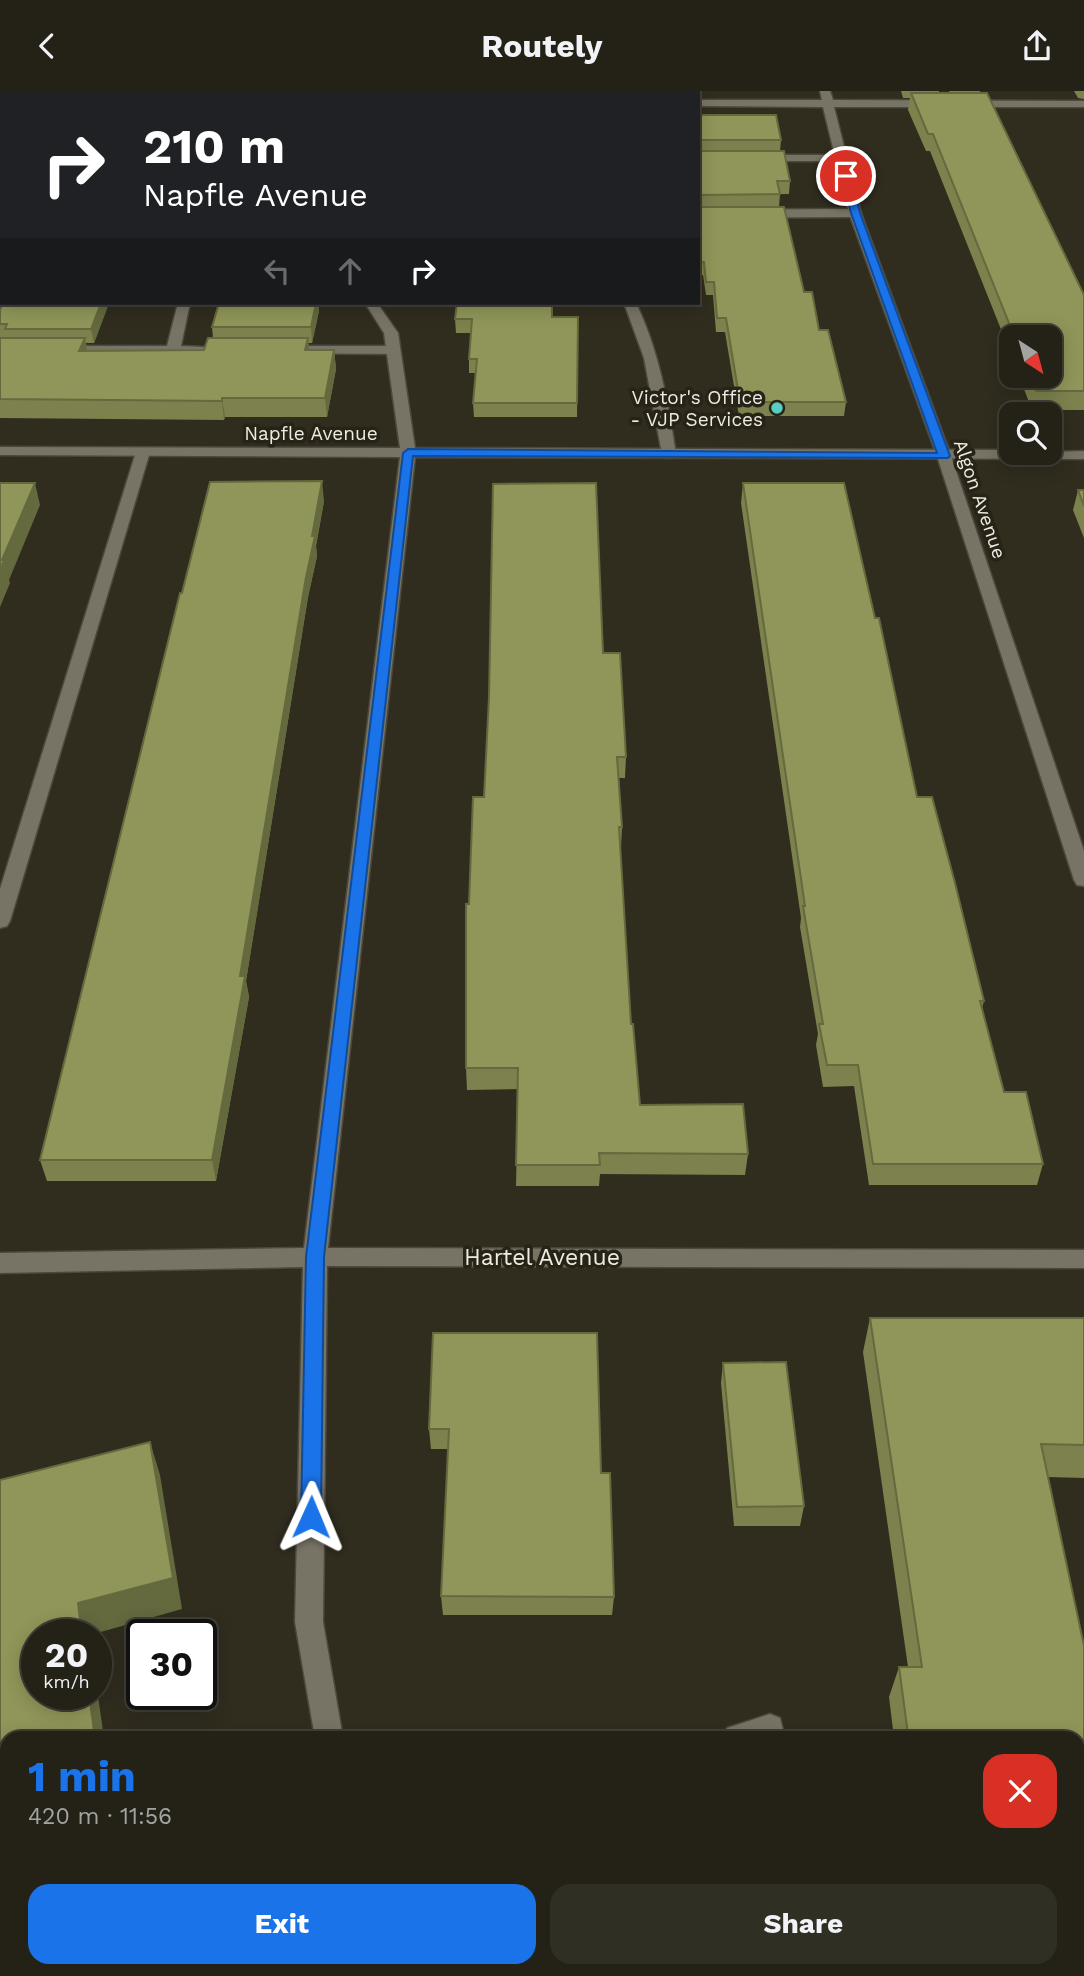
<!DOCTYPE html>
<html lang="en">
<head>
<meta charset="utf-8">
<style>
  body { margin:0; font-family:"Work Sans",sans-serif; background:#302f24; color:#f1f3f6; height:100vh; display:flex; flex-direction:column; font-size:26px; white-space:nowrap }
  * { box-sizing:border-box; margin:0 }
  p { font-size:23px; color:#a3a4a1 }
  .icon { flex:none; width:38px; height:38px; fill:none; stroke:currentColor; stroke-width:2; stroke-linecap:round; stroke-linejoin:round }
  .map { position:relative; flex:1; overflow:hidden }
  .side { position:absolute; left:0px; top:1640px; width:1085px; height:247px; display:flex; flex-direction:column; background:#242217; border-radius:21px 21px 0 0; box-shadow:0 4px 18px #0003,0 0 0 2px #413f36 }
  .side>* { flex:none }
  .hud { position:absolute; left:0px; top:0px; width:700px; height:214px; box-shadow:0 4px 18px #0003,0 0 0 2px #413f36; background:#202124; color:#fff; overflow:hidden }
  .needle { width:46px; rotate:144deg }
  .tools { position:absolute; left:999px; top:234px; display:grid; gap:14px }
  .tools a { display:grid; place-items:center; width:63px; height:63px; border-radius:14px; background:#242217; box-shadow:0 4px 18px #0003,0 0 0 2px #413f36; font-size:35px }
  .speed { position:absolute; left:21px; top:1528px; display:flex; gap:14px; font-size:35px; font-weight:700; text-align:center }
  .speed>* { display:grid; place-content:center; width:91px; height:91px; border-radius:50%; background:#242217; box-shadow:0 4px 18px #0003,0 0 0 2px #413f36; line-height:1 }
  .speed small { font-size:18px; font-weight:400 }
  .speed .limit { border:4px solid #111; border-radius:10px; background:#fff; color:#111 }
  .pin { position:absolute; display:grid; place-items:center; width:60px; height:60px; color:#fff; margin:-30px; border:4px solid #fff; border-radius:50%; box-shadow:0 2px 7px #0007 }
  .me { position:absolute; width:77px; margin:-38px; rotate:1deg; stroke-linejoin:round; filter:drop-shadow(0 0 5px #0008) }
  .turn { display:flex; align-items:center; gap:24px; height:147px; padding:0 28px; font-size:32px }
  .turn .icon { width:91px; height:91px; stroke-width:2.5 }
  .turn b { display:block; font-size:49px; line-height:60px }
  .lanes { display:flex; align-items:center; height:66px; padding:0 28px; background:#0003; justify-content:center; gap:35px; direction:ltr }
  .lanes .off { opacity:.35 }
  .round { display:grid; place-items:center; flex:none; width:74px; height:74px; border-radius:21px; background:#302f24 }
  .head { display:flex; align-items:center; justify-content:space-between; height:119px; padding:0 28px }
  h1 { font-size:42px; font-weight:700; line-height:52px; color:#1a73e8 }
  .action { display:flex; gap:14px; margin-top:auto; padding:14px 28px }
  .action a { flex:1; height:80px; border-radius:21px; background:#1a73e8; color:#fff; font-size:28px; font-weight:700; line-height:80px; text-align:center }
  .action a+a { background:#302f24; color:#f1f3f6 }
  header { display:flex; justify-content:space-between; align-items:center; height:91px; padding:0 28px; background:#242217; font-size:32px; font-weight:700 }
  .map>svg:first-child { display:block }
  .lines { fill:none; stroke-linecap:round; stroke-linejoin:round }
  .lane-casing { stroke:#4b483c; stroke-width:3 }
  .street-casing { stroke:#4b483c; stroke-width:3 }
  .secondary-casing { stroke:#4b483c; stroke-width:3 }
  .lane { fill:#787465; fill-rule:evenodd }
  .street { fill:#787465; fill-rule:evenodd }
  .secondary { fill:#787465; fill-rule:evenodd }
  .wall { fill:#7c814d }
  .shaded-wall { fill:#65693e }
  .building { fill:#909659; stroke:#65693e; stroke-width:2 }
  .route { fill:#1a73e8; stroke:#114b97; stroke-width:2 }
  .poi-dot { fill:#57cec2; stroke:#272316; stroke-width:2.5 }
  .labels { text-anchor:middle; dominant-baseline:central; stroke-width:7; stroke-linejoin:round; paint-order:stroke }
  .far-poi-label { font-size:19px; fill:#edebe2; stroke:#272316; text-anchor:end }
  .far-street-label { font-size:19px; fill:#edebe2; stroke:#272316 }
  .street-label { font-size:23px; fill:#edebe2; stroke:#272316 }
</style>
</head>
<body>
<header><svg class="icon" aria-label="back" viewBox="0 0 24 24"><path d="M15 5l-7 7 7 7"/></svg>Routely<svg class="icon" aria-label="share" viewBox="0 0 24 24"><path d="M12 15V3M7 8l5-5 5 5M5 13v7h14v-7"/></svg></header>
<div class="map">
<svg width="1084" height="1885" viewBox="0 0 1084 1885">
  <rect width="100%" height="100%" fill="#302d1f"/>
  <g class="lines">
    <defs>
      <g id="lane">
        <path d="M 698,64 L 842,64 L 848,67 L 842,70 L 698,70 Z"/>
        <path d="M 178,212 L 190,212 L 181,255 L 204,256 L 204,262 L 59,263 L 52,259 L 59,255 L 167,255 Z"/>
        <path d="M 624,212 L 636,212 C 659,260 668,311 676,363 L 674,366 L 669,367 L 662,363 L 644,267 Z"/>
        <path d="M 280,255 L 393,255 L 400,259 L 393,263 L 275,262 L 273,259 Z"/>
        <path d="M 143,357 L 150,361 L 10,830 L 7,835 L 0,837 L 0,798 L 136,361 Z"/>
        <path d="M 770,1623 L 780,1627 L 785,1647 L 723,1647 L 727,1637 Z"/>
        <path d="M 792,1880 L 826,1880 L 828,1883 L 789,1885 Z"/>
      </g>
      <g id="street">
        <rect x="0" y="47" width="2" height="6"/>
        <path d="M 698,119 L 855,118 L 861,122 L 855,126 L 698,127 Z"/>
        <path d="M 365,212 L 377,212 L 398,242 L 415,357 L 1012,359 L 1012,362 L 1084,360 L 1084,368 L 415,366 L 328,1157 L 1084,1159 L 1084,1177 L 327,1175 L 323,1531 L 343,1647 L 315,1647 L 295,1531 L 303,1176 L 0,1182 L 0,1162 L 304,1157 L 400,366 L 0,364 L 0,356 L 400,357 L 384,242 Z"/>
        <path d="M 371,1880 L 403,1880 L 405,1885 L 373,1885 Z"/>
      </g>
      <g id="secondary">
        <path d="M 12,0 L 24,0 L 25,2 L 13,2 Z"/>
        <path d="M 820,0 L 830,0 L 833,9 L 1084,10 L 1084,16 L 834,16 L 861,122 L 951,365 L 1084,760 L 1084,795 L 1077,794 L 1074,789 L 937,365 L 849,122 L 823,16 L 698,15 L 698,9 L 822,9 Z"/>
        <path d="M 0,90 L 2,90 L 0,100 Z"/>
      </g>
    </defs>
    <use href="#lane" class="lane-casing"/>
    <use href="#street" class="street-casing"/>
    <use href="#secondary" class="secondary-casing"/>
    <use href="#lane" class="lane"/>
    <use href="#street" class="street"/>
    <use href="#secondary" class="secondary"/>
  </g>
  <g class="wall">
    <path d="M 901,0 L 939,0 L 939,2 L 950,2 L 949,0 L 980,0 L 980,2 L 1084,204 L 1084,319 L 1032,319 L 1019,285 L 1050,285 L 1050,247 L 1012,247 L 1012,266 L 930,60 L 926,60 L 908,19 L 910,7 L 903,7 Z"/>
    <path d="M 1074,0 L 1084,0 L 1084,8 L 1078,7 Z"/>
    <path d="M 698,24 L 781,49 L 780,60 L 790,90 L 789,103 L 780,103 L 779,116 L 804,201 L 846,311 L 844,325 L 739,325 L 725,241 L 716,241 L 713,204 L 706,204 L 703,184 L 698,184 Z"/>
    <path d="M 3,212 L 109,212 L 94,252 L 86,252 L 87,260 L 204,259 L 213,247 L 212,236 L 219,212 L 318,212 L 319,220 L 312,252 L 308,252 L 309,259 L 334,259 L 336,278 L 327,326 L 225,326 L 224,329 L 0,327 L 0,219 Z"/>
    <path d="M 578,226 L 577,326 L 474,326 L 473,312 L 476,282 L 469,282 L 469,268 L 471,242 L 456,242 L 455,228 Z"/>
    <path d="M 743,392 L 875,527 L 917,706 L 984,910 L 982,917 L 1004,1001 L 1043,1073 L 1037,1094 L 869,1094 L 854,995 L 823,996 L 816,954 L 818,943 L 800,836 L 801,827 L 741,412 Z"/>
    <path d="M 1078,399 L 1084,399 L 1084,447 L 1073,419 Z"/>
    <path d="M 324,410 L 316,455 L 317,465 L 308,506 L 246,890 L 249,906 L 216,1090 L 47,1090 L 40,1069 L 182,502 Z"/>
    <path d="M 603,562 L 626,666 L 625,687 L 619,687 L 622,736 L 621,757 L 620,757 L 631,933 L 640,1014 L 748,1063 L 745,1084 L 600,1083 L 599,1095 L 516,1095 L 518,998 L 467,999 L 466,977 L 469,813 L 484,706 Z"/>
    <path d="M 870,1227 L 1084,1227 L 1084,1387 L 1048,1386 L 1084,1555 L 1084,1885 L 953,1885 L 952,1880 L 1078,1880 L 1078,1647 L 894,1647 L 889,1606 L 899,1576 L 908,1576 L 863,1261 Z"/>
    <path d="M 433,1242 L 601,1382 L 614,1506 L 612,1524 L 443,1524 L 441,1505 L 448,1358 L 431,1358 L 429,1338 Z"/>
    <path d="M 723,1272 L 804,1415 L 800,1435 L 734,1435 L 721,1292 Z"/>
  </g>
  <g class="shaded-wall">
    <path d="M 101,212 L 109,212 L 94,252 L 91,238 Z"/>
    <path d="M 316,212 L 318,212 L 319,220 L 312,252 L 311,236 Z"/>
    <path d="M 85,247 L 88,266 L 79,260 Z"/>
    <path d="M 308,247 L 310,266 L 305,259 Z"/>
    <path d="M 334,259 L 336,278 L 327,326 L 325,307 Z"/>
    <path d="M 222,307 L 225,326 L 224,329 L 222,310 Z"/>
    <path d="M 322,390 L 324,410 L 316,455 L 317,465 L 308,506 L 246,890 L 249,906 L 216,1090 L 212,1069 L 240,885 Z"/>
    <path d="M 35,392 L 40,414 L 9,489 L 10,492 L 0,516 L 0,479 L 2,469 Z"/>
    <path d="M 150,1351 L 160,1384 L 182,1518 L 90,1544 L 82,1544 L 78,1512 Z"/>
    <path d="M 96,1591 L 104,1647 L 95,1647 L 89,1603 L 96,1603 Z"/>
    <path d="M 125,1880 L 134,1880 L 135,1885 L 126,1885 Z"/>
  </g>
  <g class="building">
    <path d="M 911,2 L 987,2 L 1084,204 L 1084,300 L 1036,300 L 1030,285 L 1050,285 L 1050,247 L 1015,247 L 933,43 L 928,43 Z"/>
    <path d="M 698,24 L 776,24 L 781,49 L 699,49 L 698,51 Z"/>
    <path d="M 698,60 L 784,60 L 790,90 L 777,90 L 780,103 L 699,104 L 698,106 Z"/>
    <path d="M 698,116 L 784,116 L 804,201 L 812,201 L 819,239 L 828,239 L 846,311 L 740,311 L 726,227 L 717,227 L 714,191 L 706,191 L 704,171 L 698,171 Z"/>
    <path d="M 3,212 L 101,212 L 91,238 L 5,238 L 7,233 L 0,233 L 0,219 Z"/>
    <path d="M 219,212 L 316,212 L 311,236 L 212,236 Z"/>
    <path d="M 457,212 L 552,212 L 552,226 L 578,226 L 577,312 L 473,312 L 477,268 L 469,268 L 472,228 L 455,228 Z"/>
    <path d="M 0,247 L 85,247 L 79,260 L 204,259 L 208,247 L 308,247 L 305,259 L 334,259 L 325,307 L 222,307 L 222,310 L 0,308 Z"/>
    <path d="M 322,390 L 312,445 L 315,445 L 306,486 L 240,885 L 245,885 L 212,1069 L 40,1069 L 180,502 L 182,502 L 210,391 Z"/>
    <path d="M 0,392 L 35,392 L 2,469 L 4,469 L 0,479 Z"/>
    <path d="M 596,392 L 603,562 L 620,562 L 626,666 L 617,666 L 622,736 L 619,736 L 631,933 L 633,933 L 640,1014 L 743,1013 L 748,1063 L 599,1062 L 600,1074 L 516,1074 L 518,977 L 466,977 L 466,813 L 469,813 L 473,706 L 484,706 L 489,606 L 493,393 Z"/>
    <path d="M 743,392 L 844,392 L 875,527 L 879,527 L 917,706 L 932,706 L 955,792 L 984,910 L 980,910 L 1004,1001 L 1026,1001 L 1043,1073 L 873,1073 L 858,974 L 827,974 L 819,933 L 823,933 L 803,815 L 805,815 Z"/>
    <path d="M 1078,399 L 1084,399 L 1084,415 Z"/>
    <path d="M 870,1227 L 1084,1227 L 1084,1354 L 1041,1353 L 1084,1555 L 1084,1885 L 969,1885 L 969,1880 L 1078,1880 L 1078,1647 L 934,1647 L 934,1644 L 908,1643 L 899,1576 L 922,1576 Z"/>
    <path d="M 433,1242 L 597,1242 L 601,1382 L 610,1382 L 614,1506 L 441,1505 L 449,1338 L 429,1338 Z"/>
    <path d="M 786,1271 L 804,1415 L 737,1416 L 723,1272 Z"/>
    <path d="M 150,1351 L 173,1487 L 78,1512 L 82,1544 L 37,1544 L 37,1603 L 89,1603 L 95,1647 L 7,1647 L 7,1880 L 125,1880 L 126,1885 L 0,1885 L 0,1389 Z"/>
  </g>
  <path class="route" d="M 846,82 L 851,85 L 860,122 L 950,365 L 948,367 L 413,365 L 324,1166 L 321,1426 L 318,1433 L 311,1435 L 304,1433 L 301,1426 L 306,1166 L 403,362 L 408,358 L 937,362 L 851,122 L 842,85 Z"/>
  <circle class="poi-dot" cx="777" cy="317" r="7"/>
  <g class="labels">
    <g class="far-poi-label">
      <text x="763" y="306">Victor's Office<tspan x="763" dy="22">- VJP Services</tspan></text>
    </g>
    <g class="far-street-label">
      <text x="311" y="342">Napfle Avenue</text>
      <text transform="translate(980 408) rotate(71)">Algon Avenue</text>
    </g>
    <g class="street-label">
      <text x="542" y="1166">Hartel Avenue</text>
    </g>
  </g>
</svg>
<div class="tools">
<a><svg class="needle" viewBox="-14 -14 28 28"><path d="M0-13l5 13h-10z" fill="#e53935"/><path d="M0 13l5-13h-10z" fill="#a3a4a1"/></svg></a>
<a><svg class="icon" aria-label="search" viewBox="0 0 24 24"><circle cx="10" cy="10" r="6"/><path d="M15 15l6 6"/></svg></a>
</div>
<div class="speed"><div>20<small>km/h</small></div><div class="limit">30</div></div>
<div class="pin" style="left:846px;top:85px;background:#d93025"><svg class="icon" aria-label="arrive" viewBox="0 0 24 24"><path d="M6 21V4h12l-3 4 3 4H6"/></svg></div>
<svg class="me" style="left:311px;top:1426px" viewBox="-20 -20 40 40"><path d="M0-17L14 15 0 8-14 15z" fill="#1a73e8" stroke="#fff" stroke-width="4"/></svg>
<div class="hud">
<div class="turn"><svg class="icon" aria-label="right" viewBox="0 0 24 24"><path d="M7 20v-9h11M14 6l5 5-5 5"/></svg><div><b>210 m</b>Napfle Avenue</div></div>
<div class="lanes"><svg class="icon off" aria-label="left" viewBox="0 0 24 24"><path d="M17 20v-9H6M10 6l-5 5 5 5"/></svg><svg class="icon off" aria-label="ahead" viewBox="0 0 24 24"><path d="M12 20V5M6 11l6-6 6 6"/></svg><svg class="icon" aria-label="right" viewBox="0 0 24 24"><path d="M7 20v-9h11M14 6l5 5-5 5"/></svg></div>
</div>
<section class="side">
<div class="head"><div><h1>1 min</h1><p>420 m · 11:56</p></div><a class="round" style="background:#d93025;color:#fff"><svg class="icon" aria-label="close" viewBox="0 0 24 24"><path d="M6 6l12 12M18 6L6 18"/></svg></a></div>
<div class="action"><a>Exit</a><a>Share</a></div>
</section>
</div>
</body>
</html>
